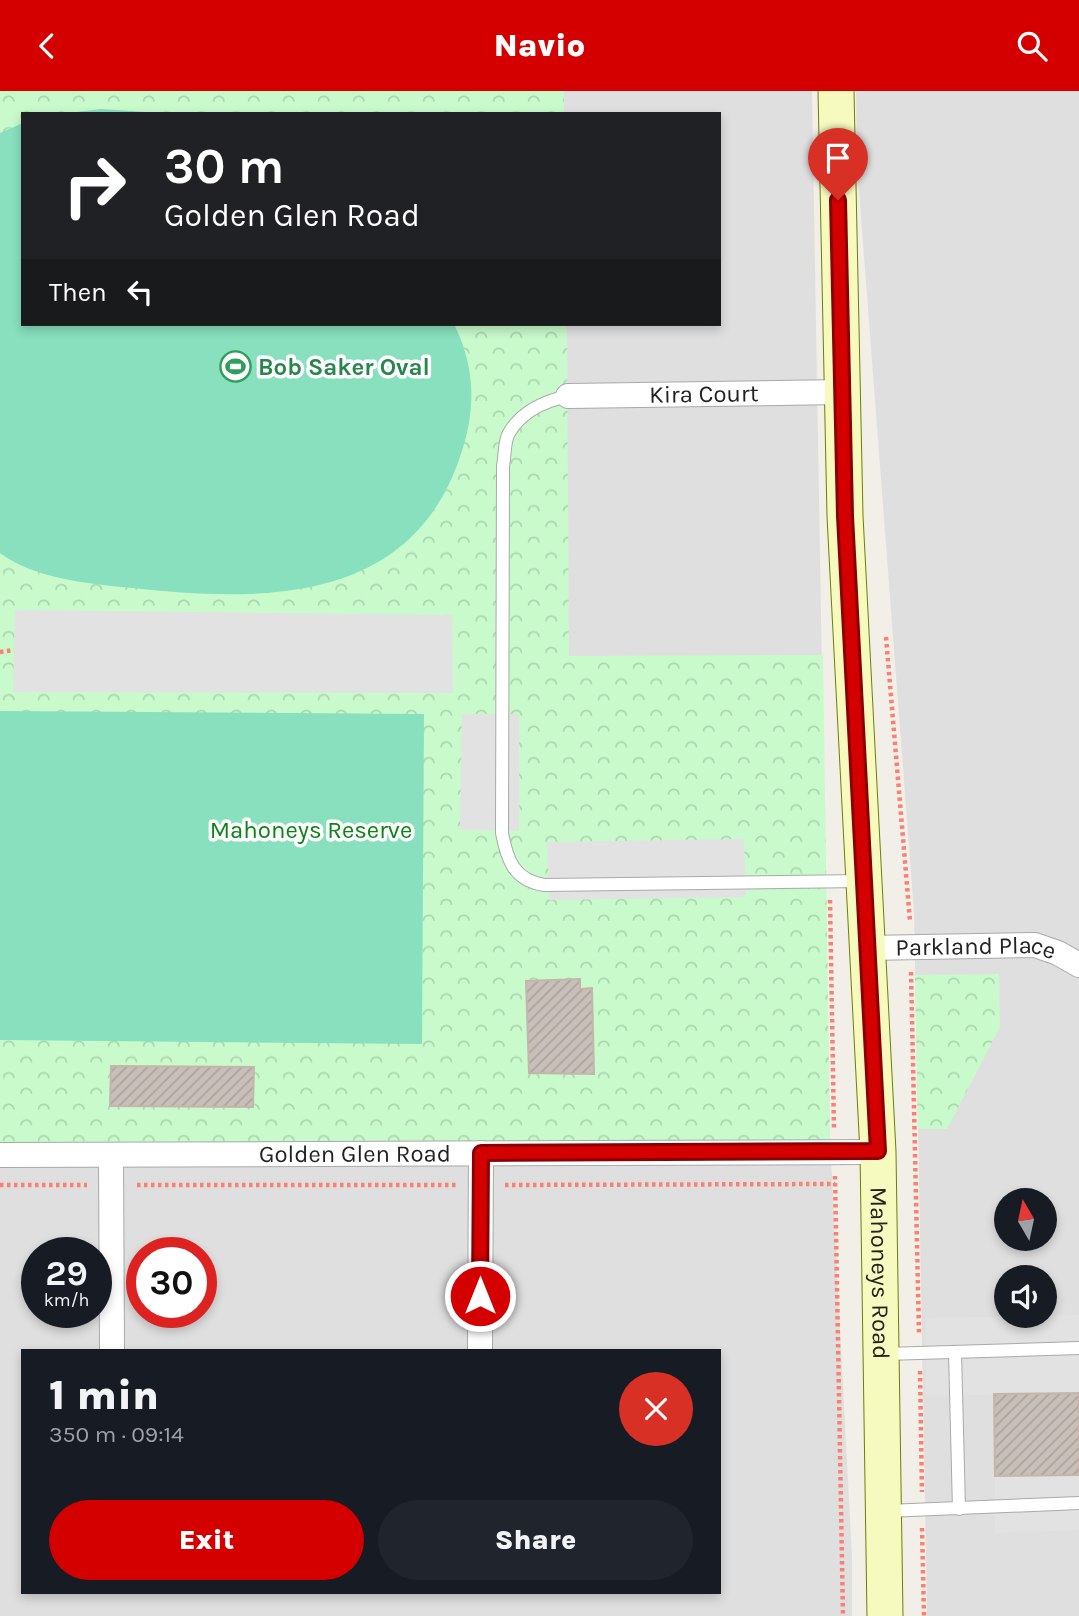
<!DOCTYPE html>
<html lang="en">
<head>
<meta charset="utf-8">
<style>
  body { margin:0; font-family:Karla,sans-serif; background:#20242c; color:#f1f3f6; height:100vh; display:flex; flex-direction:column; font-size:26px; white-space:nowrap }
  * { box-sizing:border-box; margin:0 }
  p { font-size:23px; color:#9ea1a6 }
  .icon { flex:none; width:38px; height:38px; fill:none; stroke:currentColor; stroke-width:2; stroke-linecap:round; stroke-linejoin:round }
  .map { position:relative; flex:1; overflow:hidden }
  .panel { position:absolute; left:21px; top:1258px; width:700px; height:245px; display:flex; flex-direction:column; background:#171b24; border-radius:0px; box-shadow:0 4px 10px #0003 }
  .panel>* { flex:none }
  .hud { position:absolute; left:21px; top:21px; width:700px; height:214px; border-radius:0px; box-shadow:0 4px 10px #0003; background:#202124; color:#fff; overflow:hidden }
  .needle { width:46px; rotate:351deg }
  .buttons { position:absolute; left:994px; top:1097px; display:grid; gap:14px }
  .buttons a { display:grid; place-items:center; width:63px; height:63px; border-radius:50%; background:#171b24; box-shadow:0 4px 10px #0003; font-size:35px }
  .speed { position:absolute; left:21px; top:1146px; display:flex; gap:14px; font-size:35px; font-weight:700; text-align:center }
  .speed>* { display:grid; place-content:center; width:91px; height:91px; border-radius:50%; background:#171b24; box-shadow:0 4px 10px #0003; line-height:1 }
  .speed small { font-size:18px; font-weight:400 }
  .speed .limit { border:10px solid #d22; background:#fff; color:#111 }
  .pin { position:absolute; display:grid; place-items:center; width:60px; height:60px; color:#fff; margin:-72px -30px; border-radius:50% 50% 50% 0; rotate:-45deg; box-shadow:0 0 7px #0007 }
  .pin .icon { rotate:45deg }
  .me { position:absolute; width:77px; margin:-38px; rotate:0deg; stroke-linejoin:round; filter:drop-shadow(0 0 5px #0008) }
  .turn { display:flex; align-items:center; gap:24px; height:147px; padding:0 28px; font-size:32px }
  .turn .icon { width:91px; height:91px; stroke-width:2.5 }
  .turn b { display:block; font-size:49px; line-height:60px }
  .then { display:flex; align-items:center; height:66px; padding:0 28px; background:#0003; gap:14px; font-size:26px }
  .round { display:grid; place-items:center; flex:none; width:74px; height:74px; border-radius:37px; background:#20242c }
  .summary { display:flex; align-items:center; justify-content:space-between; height:119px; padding:0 28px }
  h1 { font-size:42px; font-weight:800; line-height:52px }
  .cta { display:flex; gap:14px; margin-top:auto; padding:14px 28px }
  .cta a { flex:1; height:80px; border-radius:42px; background:#d40000; color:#fff; font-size:28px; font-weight:800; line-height:80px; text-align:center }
  .cta a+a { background:#20242c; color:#f1f3f6 }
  header { display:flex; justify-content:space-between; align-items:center; height:91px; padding:0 28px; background:#d40000; color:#fff; font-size:32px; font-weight:800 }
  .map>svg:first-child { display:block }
  .residential { fill:#e0dfdf; fill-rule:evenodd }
  .park { fill:url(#park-crowns) }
  .pitch { fill:#88e0be }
  .parking { fill:#e2e2e2 }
  .building { fill:url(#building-hatch); stroke:#c4b6ab; stroke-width:2 }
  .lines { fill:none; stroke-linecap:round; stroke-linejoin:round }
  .lane-casing { stroke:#a9a9a9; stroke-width:14 }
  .street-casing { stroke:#a9a9a9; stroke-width:26 }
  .secondary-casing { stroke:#707d05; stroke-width:37 }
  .path { stroke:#fa8072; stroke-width:4.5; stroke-dasharray:3.5 3.5; stroke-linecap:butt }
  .lane { stroke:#fff; stroke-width:12 }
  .street { stroke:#fff; stroke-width:24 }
  .secondary { stroke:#f7fabf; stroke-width:35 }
  .route-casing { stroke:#8a0000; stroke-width:18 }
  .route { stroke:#d40000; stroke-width:12 }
  .labels { text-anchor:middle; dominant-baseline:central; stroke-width:7; stroke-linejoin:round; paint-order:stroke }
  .leisure-label { font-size:24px; font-weight:bold; fill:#27864d; stroke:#fff; text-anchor:start }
  .street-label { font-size:24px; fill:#222; stroke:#fff }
  .park-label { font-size:24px; fill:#0c8416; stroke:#fff }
</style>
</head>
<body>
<header><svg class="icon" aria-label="back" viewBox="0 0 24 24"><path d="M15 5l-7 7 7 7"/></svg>Navio<svg class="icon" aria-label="search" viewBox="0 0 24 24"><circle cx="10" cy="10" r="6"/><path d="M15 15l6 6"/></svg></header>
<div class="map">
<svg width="1079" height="1525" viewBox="0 0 1079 1525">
  <defs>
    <pattern id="park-crowns" width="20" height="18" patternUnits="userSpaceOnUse" patternTransform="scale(1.75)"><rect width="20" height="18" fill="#c8facc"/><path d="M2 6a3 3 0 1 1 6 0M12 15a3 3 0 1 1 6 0" fill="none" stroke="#acd6af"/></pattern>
    <pattern id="building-hatch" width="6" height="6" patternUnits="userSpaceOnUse" patternTransform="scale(1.75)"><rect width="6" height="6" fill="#c7bfb8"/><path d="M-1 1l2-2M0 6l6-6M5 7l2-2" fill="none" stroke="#aba49e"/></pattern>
  </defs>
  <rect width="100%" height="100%" fill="#f2efe9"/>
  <g class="residential">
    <path d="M 0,0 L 812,0 L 830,1049 L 852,1466 L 852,1525 L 0,1525 ZM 23,23 L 719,23 L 719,233 L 23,233 ZM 37,1162 L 96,1162 L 96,1222 L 37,1222 ZM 142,1162 L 201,1162 L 201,1222 L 142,1222 ZM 23,1260 L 719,1260 L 719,1502 L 23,1502 Z"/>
    <path d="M 856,0 L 1079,0 L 1079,1525 L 927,1525 L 914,821 L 857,73 ZM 1006,1110 L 1045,1110 L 1045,1148 L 1006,1148 ZM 1006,1186 L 1045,1186 L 1045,1225 L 1006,1225 Z"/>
  </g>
  <g class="park">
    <path d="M 0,0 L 564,0 L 564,23 L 23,23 L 23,233 L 567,233 L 569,565 L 823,564 L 830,1049 L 0,1052 Z"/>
    <path d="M 999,883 L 1000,936 L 947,1038 L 918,1038 L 915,884 Z"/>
  </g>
  <g class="pitch">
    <path d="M 101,18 L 176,23 L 60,23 Z"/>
    <path d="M 23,32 L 23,233 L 454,233 C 476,277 476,320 460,366 C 410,514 262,511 133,497 C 90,493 35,488 0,462 L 0,42 Z"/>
    <path d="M 0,620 L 424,623 L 422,953 L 0,949 Z"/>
  </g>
  <g class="parking">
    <path d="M 15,519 L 452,524 L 453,602 L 13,601 Z"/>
    <path d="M 462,623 L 519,623 L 519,740 L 460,739 Z"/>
    <path d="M 744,748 L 746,806 L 549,809 L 547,751 Z"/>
    <path d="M 1079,1224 L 1079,1302 L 926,1305 L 926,1227 Z"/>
    <path d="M 1079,1384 L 1079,1439 L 995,1442 L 995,1385 Z"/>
  </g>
  <g class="building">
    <path d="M 580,888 L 580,898 L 592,897 L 594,983 L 529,982 L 526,890 Z"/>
    <path d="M 111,975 L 254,976 L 253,1016 L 110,1015 Z"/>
    <path d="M 1079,1302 L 1079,1384 L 995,1385 L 994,1303 Z"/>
  </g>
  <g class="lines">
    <defs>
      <g id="lane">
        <path d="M 568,305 C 545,310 521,321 509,342 C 504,350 505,365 503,375 L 502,742 C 507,769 514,789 544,794 L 862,790"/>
        <path d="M 955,1261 L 959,1418"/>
        <path d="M 885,1263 L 1079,1257"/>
        <path d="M 887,1420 L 1079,1412"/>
      </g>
      <g id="street">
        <path id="s1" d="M 568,305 L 842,301"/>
        <path id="s2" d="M 868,857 L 1035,854 L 1058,862 L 1079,874"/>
        <path id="s3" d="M 0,1064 L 878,1061"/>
        <path d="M 111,1064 L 112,1260"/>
        <path d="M 480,1260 L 481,1062"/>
      </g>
      <g id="secondary">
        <path id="s4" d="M 836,0 L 845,425 L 878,1061 L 885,1525"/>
      </g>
    </defs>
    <use href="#lane" class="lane-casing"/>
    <use href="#street" class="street-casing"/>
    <use href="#secondary" class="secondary-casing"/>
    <g class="path">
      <path d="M 886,546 L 910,830"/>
      <path d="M 0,561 L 14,559"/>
      <path d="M 830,809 L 834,1038"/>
      <path d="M 911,881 L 919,1243"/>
      <path d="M 835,1085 L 843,1525"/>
      <path d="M 0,1094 L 87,1094"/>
      <path d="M 137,1094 L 458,1094"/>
      <path d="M 505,1094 L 835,1093"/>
      <path d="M 920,1280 L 922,1401"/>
      <path d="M 922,1437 L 924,1525"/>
    </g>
    <use href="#lane" class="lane"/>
    <use href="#street" class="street"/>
    <use href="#secondary" class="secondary"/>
  </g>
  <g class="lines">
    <defs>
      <path id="route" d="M 480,1205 L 481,1062 L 878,1060 L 845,425 L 838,109"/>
    </defs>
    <use href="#route" class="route-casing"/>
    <use href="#route" class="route"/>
  </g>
  <defs>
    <symbol id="stadium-ring" viewBox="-11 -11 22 22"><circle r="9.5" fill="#fff" stroke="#2e9e5b" stroke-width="1.5"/><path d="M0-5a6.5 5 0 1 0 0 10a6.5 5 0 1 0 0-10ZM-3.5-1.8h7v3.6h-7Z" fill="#2e9e5b"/></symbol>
  </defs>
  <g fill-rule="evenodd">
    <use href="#stadium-ring" x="218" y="258" width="35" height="35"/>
  </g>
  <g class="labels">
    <g class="leisure-label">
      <text x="258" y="276">Bob Saker Oval</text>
    </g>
    <g class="street-label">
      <text stroke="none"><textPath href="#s1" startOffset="136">Kira Court</textPath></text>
      <text stroke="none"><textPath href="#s2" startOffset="108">Parkland Place</textPath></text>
      <text stroke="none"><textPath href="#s3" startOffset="355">Golden Glen Road</textPath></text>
      <text stroke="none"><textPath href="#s4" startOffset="1183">Mahoneys Road</textPath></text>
    </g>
    <g class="park-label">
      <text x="311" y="739">Mahoneys Reserve</text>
    </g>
  </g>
</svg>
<div class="buttons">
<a><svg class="needle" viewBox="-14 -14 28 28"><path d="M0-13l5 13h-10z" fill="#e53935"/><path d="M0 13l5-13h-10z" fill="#9ea1a6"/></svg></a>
<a><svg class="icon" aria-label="sound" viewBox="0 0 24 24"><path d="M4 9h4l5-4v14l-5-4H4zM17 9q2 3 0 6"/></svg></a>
</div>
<div class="speed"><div>29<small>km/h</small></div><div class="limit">30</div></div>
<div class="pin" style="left:838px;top:109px;background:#d93025"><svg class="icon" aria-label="arrive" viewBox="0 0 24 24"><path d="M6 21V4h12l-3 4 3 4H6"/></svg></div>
<svg class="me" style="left:480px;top:1205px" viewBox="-20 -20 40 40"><circle r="17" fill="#d40000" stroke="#fff" stroke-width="3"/><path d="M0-11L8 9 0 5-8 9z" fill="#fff"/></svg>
<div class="hud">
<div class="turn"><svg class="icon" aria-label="right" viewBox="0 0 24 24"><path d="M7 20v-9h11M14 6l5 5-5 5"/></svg><div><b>30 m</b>Golden Glen Road</div></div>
<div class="then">Then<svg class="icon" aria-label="left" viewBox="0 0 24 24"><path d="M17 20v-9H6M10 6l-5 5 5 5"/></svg></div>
</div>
<section class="panel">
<div class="summary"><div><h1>1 min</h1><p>350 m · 09:14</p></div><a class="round" style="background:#d93025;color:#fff"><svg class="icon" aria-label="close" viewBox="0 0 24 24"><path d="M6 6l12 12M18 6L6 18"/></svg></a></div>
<div class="cta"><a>Exit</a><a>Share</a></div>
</section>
</div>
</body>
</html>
